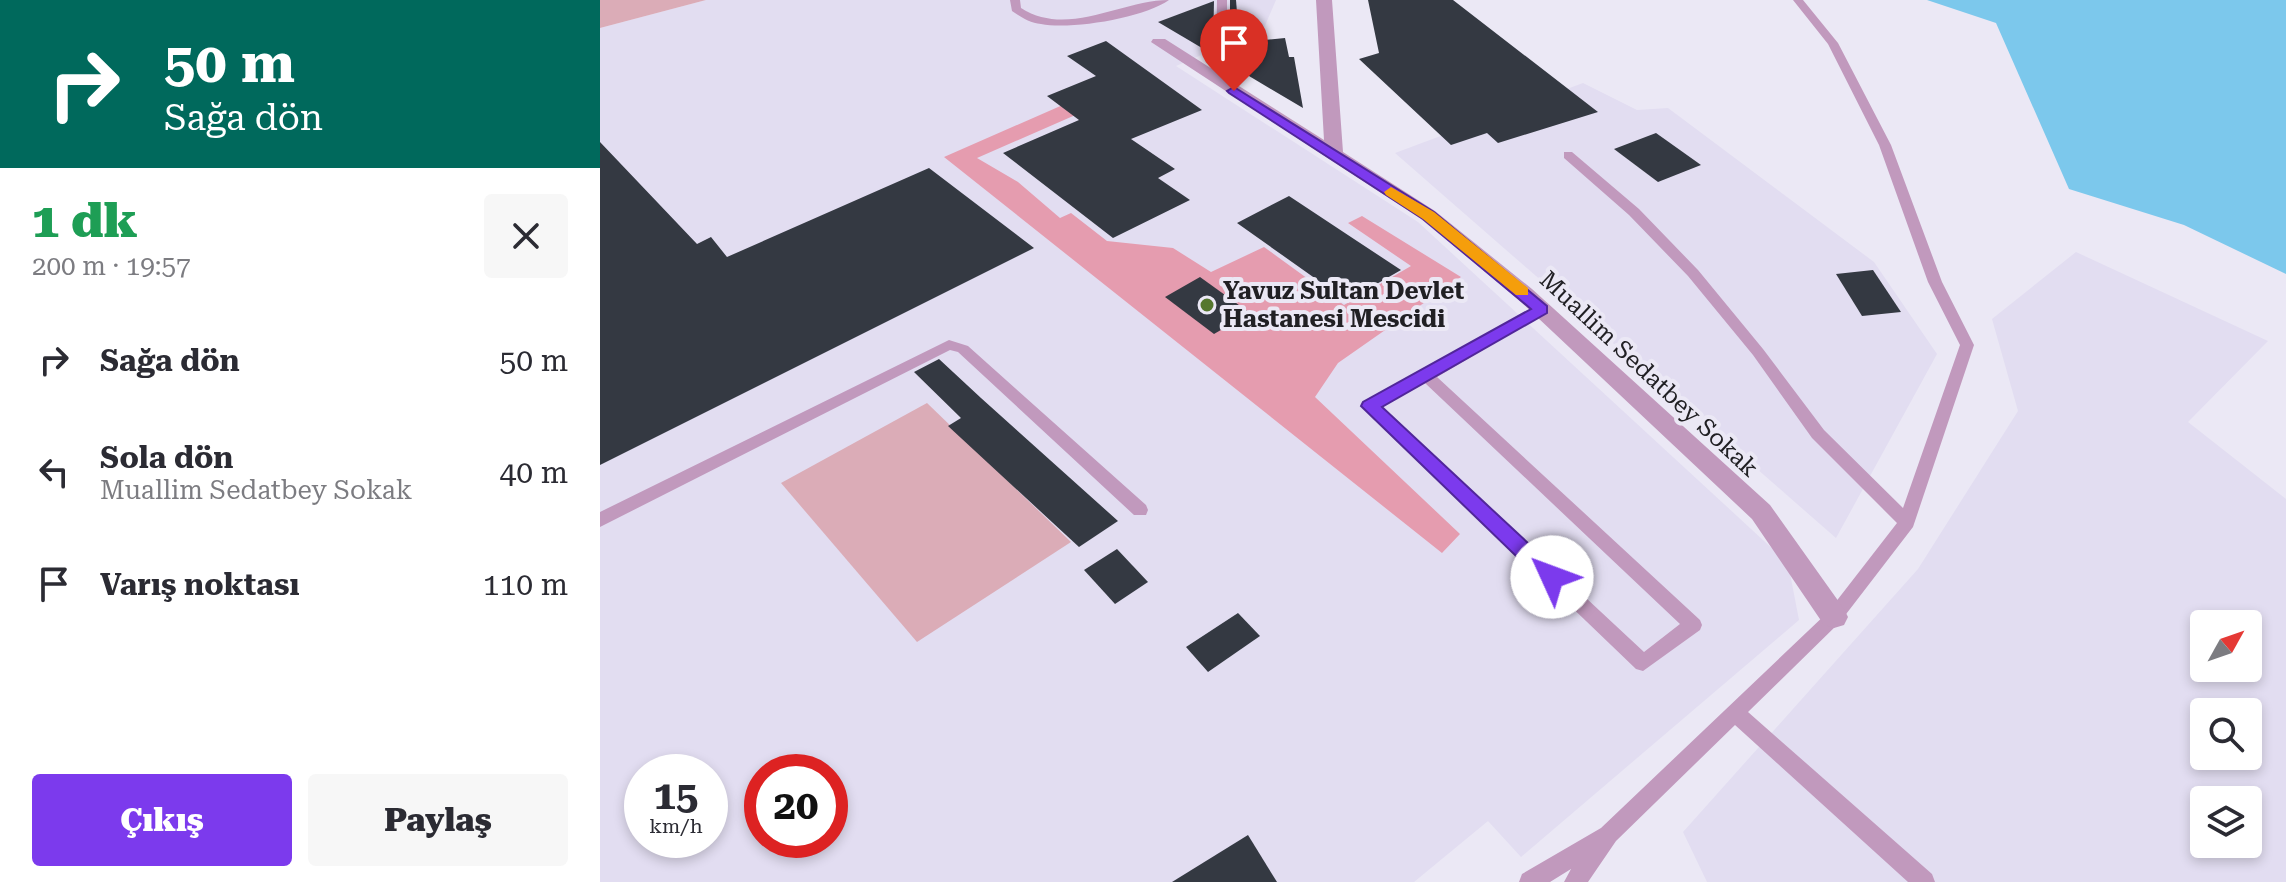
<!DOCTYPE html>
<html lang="tr">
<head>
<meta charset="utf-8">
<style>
  body { margin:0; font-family:"Roboto Serif",serif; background:#f7f7f7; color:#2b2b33; height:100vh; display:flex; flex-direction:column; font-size:30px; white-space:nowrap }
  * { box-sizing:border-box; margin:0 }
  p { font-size:26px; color:#7c7c81 }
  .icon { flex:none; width:44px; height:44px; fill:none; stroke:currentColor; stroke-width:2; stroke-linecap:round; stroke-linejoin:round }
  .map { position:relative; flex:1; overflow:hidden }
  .side { display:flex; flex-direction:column; background:#fff; width:600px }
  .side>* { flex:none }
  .banner { background:#00695c; color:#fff; overflow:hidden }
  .needle { width:52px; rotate:50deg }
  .controls { position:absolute; left:1590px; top:610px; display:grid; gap:16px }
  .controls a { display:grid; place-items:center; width:72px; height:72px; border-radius:8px; background:#fff; box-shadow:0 4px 12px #0003; font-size:40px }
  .speed { position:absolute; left:24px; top:754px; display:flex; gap:16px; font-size:40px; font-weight:700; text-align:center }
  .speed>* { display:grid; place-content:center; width:104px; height:104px; border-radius:50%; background:#fff; box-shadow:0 4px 12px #0003; line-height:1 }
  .speed small { font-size:20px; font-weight:400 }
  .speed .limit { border:12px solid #d22; background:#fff; color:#111 }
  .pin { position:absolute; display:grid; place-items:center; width:68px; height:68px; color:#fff; margin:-82px -34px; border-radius:50% 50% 50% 0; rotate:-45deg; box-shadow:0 0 8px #0007 }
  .pin .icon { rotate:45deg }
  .me { position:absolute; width:88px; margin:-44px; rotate:313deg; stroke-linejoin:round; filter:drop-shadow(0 0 6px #0008) }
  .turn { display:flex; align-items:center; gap:28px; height:168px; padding:0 32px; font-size:36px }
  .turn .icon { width:104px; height:104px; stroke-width:2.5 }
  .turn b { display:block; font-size:56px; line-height:68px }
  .round { display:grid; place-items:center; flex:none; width:84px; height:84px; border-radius:8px; background:#f7f7f7 }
  .summary { display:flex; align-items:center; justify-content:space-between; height:136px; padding:0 32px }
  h1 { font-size:48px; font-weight:800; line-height:60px; color:#1e9e55 }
  .cta { display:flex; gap:16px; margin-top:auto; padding:16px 32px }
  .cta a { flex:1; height:92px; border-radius:8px; background:#7c3aed; color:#fff; font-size:32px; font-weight:800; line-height:92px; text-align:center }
  .cta a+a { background:#f7f7f7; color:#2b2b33 }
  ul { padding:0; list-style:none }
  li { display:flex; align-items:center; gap:24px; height:112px; padding:0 32px }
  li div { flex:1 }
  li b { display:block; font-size:30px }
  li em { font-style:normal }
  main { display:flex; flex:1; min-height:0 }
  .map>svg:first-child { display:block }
  .built { fill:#e2ddf1; fill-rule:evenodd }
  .green { fill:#dbacb7 }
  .forest { fill:#e59caf }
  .water { fill:#7cc8ec }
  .building { fill:#343942 }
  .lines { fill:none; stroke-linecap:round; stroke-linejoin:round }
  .lane { fill:#c199bd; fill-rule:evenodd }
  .street { fill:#c199bd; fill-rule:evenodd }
  .route { fill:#7c3aed; stroke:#51269a; stroke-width:2 }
  .slow { fill:#f59e0b }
  .poi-dot { fill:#55772e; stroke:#ebe8f5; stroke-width:3 }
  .labels { text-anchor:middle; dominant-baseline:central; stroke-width:8; stroke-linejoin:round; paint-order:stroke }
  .poi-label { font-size:24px; font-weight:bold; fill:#212024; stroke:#ebe8f5; text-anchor:start }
  .street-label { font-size:24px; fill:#212024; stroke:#ebe8f5 }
</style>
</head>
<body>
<main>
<section class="side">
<div class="banner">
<div class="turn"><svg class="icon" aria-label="right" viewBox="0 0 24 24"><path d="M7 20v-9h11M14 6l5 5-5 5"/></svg><div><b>50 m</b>Sağa dön</div></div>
</div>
<div class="summary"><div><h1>1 dk</h1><p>200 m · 19:57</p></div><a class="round"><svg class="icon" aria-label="close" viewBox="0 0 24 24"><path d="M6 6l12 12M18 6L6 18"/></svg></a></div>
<ul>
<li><svg class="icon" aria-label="right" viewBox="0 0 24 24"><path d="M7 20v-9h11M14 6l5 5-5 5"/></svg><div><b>Sağa dön</b></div><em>50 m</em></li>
<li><svg class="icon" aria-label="left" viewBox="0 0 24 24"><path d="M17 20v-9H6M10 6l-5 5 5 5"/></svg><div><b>Sola dön</b><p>Muallim Sedatbey Sokak</p></div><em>40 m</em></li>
<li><svg class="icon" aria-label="arrive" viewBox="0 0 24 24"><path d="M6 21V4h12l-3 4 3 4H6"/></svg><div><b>Varış noktası</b></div><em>110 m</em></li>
</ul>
<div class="cta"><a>Çıkış</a><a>Paylaş</a></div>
</section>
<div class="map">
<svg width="1686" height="882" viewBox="0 0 1686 882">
  <rect width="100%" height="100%" fill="#ebe8f5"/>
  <g class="built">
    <path d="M 106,0 L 676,0 L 664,28 L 576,66 L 818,222 L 1188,563 L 1199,620 L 921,857 L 888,821 L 814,882 L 0,882 L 0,28 ZM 42,772 L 110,772 L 110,840 L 42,840 ZM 162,772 L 230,772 L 230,840 L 162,840 Z"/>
    <path d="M 983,83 L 1037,110 L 1068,108 L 1274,262 L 1337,354 L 1236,538 L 795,153 Z"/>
    <path d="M 1476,252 L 1668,341 L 1588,422 L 1686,499 L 1686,882 L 1107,882 L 1083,832 L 1318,569 L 1418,411 L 1392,319 ZM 1604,624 L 1648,624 L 1648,668 L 1604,668 ZM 1604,712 L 1648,712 L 1648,756 L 1604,756 ZM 1604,800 L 1648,800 L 1648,844 L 1604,844 Z"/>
  </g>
  <g class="green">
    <path d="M 0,0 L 106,0 L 0,28 Z"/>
    <path d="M 327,403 L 471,542 L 317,642 L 181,483 Z"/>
  </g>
  <path class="forest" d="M 465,104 L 480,113 L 377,158 L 418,182 L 460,218 L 471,213 L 507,241 L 573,248 L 611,272 L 664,247 L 744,305 L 811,266 L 748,223 L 762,216 L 861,277 L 738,363 L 715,397 L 860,534 L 842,553 L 344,157 Z"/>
  <path class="water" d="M 1327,0 L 1686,0 L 1686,274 L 1584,225 L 1469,189 L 1396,23 Z"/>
  <g class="building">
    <path d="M 630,0 L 636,0 L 639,38 L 630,41 Z"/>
    <path d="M 768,0 L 853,0 L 998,112 L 898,143 L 887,133 L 851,145 L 759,59 L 779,53 Z"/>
    <path d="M 614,1 L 613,48 L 607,51 L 558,22 Z"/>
    <path d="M 685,38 L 689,57 L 694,57 L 703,108 L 649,76 L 644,42 Z"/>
    <path d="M 506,41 L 602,110 L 531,139 L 575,169 L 558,178 L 590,200 L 513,238 L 403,153 L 479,120 L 447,96 L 496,76 L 467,56 Z"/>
    <path d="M 1056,133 L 1101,165 L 1058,182 L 1014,149 Z"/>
    <path d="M 0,142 L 97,244 L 111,237 L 127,257 L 329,168 L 434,248 L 0,465 Z"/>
    <path d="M 689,196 L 757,241 L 801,270 L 747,301 L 637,223 Z"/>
    <path d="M 1273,270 L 1301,312 L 1262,316 L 1236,274 Z"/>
    <path d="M 600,277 L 650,313 L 614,334 L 565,297 Z"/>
    <path d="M 339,359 L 381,398 L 518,521 L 479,547 L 348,426 L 361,418 L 314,372 Z"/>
    <path d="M 517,549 L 548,582 L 515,604 L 484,570 Z"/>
    <path d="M 638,613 L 660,636 L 608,672 L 586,647 Z"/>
    <path d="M 648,835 L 677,882 L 572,882 Z"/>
  </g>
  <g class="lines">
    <g class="lane">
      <path d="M 410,0 L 420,0 L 421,8 C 468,38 521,0 569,0 C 544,18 471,30 441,24 C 430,23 421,17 412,11 Z"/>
      <path d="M 617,0 L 627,0 L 627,62 L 624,70 L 609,77 L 603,74 L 615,66 L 616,62 Z"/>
      <path d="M 1193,0 L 1203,0 L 1238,43 L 1291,145 L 1342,282 L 1374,345 L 1313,527 L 1240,622 L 1148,712 L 1332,874 L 1335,882 L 1308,882 L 1135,725 L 1016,841 L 988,882 L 964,882 L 971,869 L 950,882 L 919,882 L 922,874 L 1001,828 L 1228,612 L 1297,523 L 1212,438 L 1153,355 L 1088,276 L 1029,215 L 964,158 L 964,152 L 972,152 L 1039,209 L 1098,270 L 1163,349 L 1224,430 L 1303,508 L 1360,345 L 1328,282 L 1279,145 L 1228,44 Z"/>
      <path d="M 942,304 L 949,309 L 947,312 L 837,377 L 1100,620 L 1102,625 L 1100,630 L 1043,671 L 1036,669 L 762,406 L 765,402 ZM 825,383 L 1080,624 L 1044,652 L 781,407 Z"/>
      <path d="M 349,340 L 368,346 L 546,505 L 548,510 L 546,515 L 534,515 L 358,352 L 350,350 L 0,527 L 0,512 Z"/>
    </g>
    <path class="street" d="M 716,0 L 732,0 L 743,152 L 835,211 L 932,289 L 1170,505 L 1244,609 L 1248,617 L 1244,625 L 1234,628 L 1224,625 L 1152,519 L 918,299 L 821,219 L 551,42 L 553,39 L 565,39 L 724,140 Z"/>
  </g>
  <path class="route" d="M 634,87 L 834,212 L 947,306 L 947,313 L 782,407 L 959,572 L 962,577 L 959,583 L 944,583 L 761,406 L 763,402 L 931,309 L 823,219 L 629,93 L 627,91 Z"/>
  <path class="slow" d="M 791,187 L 834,212 L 928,288 L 928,295 L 916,295 L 823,219 L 786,195 L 784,192 Z"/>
  <circle class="poi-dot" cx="607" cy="305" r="8"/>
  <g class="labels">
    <g class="poi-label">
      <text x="623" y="291">Yavuz Sultan Devlet<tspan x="623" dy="28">Hastanesi Mescidi</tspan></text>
    </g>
    <g class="street-label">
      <text transform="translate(1049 374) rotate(43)">Muallim Sedatbey Sokak</text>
    </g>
  </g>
</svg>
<div class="controls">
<a><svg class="needle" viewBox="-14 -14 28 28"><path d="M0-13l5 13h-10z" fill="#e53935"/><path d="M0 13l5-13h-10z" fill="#7c7c81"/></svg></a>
<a><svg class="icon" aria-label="search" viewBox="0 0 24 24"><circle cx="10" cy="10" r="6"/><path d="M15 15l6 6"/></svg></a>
<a><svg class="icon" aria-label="layers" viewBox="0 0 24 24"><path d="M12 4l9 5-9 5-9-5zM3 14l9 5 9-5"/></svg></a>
</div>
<div class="speed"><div>15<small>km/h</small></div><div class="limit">20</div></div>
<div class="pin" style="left:634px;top:91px;background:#d93025"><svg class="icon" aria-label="arrive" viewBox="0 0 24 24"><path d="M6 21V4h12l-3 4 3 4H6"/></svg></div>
<svg class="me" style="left:952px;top:577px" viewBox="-20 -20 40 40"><circle r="19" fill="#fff"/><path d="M0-13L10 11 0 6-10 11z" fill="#7c3aed"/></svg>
</div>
</main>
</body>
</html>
